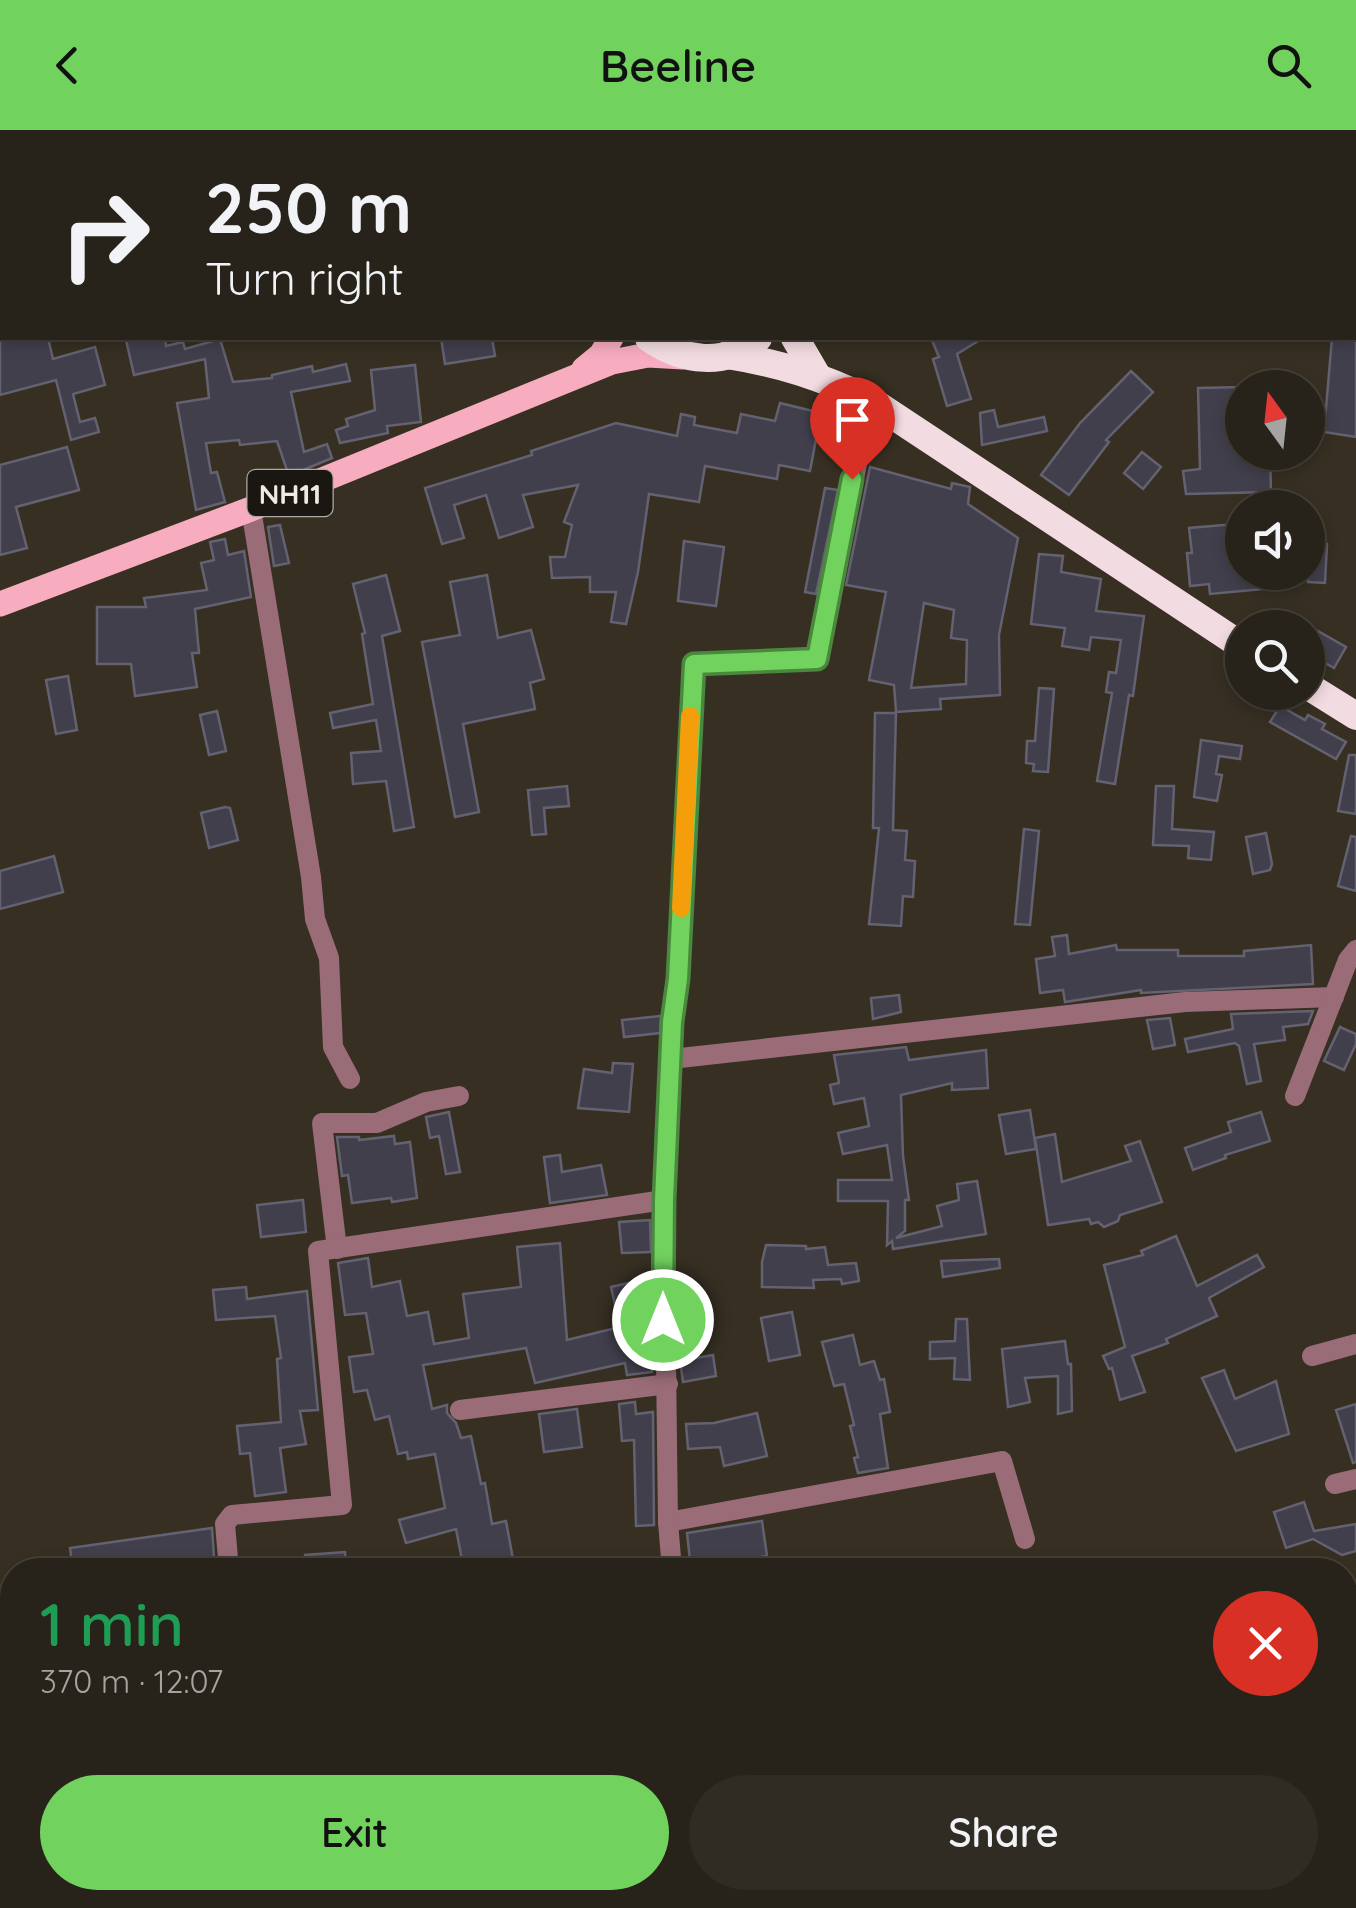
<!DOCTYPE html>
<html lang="en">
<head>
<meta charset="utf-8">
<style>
  body { margin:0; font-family:Quicksand,sans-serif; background:#302b23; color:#f1f3f6; height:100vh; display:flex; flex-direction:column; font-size:38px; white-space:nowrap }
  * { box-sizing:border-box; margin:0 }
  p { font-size:32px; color:#a5a4a2 }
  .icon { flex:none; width:55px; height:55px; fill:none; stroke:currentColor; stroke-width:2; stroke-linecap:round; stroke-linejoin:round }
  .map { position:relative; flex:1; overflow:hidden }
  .sheet { position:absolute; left:0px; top:1428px; width:1358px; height:352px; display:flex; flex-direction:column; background:#28231a; border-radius:40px 40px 0 0; box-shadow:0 5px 15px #0003,0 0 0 2px #444039 }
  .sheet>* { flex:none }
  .guide { position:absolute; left:0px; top:0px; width:1358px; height:210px; box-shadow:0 5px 15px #0003,0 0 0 2px #444039; background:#28231a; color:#f1f3f6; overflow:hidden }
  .needle { width:65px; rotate:345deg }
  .fabs { position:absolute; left:1225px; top:240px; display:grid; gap:20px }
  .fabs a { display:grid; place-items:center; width:100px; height:100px; border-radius:50%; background:#28231a; box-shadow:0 5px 15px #0003,0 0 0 2px #444039; font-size:50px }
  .pin { position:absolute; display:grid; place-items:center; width:85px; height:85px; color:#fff; margin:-102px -42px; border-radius:50% 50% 50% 0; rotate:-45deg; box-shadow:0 0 10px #0007 }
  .pin .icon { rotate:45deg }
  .me { position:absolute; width:110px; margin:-55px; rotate:0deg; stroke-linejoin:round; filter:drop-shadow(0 0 8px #0008) }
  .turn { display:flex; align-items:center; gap:35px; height:210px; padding:0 40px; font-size:45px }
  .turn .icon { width:130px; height:130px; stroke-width:2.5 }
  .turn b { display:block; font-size:70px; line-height:85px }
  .round { display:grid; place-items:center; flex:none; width:105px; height:105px; border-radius:52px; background:#302b23 }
  .headline { display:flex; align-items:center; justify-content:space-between; height:170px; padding:0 40px }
  h1 { font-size:60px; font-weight:600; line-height:75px; color:#1e9e55 }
  .button { display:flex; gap:20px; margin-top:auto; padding:20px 40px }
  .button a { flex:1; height:115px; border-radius:60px; background:#71d25e; color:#111; font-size:40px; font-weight:600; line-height:115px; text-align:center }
  .button a+a { background:#302b23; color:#f1f3f6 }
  header { display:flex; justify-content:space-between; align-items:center; height:130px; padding:0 40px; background:#71d25e; color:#111; font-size:45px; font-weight:600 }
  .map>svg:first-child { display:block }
  .building { fill:#423f4d; stroke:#646170; stroke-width:2.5; fill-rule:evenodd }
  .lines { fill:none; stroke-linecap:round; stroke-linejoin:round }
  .minor { stroke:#996c77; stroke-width:20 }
  .major { stroke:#f7adbf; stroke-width:25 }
  .highway { stroke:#f3dce1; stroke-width:28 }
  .route-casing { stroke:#49883d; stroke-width:25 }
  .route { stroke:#71d25e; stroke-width:18 }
  .slow { stroke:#f59e0b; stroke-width:18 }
  .labels { text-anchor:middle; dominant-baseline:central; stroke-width:10; stroke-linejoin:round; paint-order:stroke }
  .shield { fill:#1a1712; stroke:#afaba4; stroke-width:2.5 }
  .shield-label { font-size:28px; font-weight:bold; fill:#efebe2 }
</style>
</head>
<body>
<header><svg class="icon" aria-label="back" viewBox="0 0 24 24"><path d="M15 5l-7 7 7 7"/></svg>Beeline<svg class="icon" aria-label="search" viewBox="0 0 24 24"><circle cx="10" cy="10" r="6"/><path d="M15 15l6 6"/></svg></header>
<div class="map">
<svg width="1356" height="1778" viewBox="0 0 1356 1778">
  <rect width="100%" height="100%" fill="#362f22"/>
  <g class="building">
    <path d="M 0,208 L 48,208 L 53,229 L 95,217 L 105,255 L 73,264 L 80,292 L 95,288 L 99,302 L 71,310 L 56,250 L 0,265 Z"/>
    <path d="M 139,208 L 165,208 L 166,216 L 183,212 L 185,219 L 220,209 L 233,252 L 272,248 L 272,245 L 312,236 L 313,242 L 346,234 L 350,251 L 291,262 L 304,322 L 327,314 L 332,328 L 289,346 L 277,311 L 240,315 L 239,310 L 206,313 L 211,343 L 217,342 L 225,372 L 196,380 L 177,273 L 209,268 L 205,229 L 134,245 L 126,210 Z"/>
    <path d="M 441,208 L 492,208 L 495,226 L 445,234 Z"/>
    <path d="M 931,208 L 983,208 L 957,224 L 971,269 L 947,276 L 933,229 L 939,227 Z"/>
    <path d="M 1332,208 L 1356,208 L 1356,307 L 1324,302 Z"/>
    <path d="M 415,235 L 421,292 L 387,296 L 388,303 L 340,313 L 336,300 L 348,296 L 346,289 L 375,280 L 371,240 Z"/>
    <path d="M 1131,241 L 1153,262 L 1106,310 L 1109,312 L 1069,365 L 1041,345 L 1080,293 Z"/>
    <path d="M 1198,258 L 1242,257 L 1242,322 L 1270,322 L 1271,362 L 1186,364 L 1183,341 L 1200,339 Z"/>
    <path d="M 780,273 L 821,283 L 810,341 L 779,335 L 777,349 L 705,336 L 699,372 L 649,364 L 638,442 L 626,494 L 611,492 L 616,462 L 590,462 L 590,447 L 552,448 L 550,427 L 565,427 L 572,395 L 564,392 L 578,355 L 523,365 L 533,397 L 499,408 L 486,365 L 454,375 L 464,408 L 442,414 L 425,358 L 532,325 L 531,321 L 616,293 L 677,306 L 681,284 L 695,287 L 694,295 L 737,303 L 741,284 L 775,291 Z"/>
    <path d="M 994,280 L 998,297 L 1044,287 L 1047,301 L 982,315 L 980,283 Z"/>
    <path d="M 67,317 L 79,360 L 16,377 L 27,418 L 0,425 L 0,335 Z"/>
    <path d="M 1142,322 L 1161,337 L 1143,359 L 1124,343 Z"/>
    <path d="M 870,337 L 951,359 L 952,353 L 970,357 L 968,374 L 1018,408 L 999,505 L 1000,565 L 940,569 L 941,579 L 896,582 L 894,555 L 869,550 L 886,462 L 846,455 ZM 924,473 L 954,480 L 951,508 L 967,510 L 966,554 L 911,558 Z"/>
    <path d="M 825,358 L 838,360 L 816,464 L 805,462 Z"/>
    <path d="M 1235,394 L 1239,442 L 1275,442 L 1275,458 L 1210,464 L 1209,454 L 1190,456 L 1187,423 L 1192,423 L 1189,398 Z"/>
    <path d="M 280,395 L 289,433 L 274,436 L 268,397 Z"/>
    <path d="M 225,409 L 228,425 L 244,421 L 251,467 L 195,479 L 199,523 L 192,523 L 197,557 L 135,566 L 131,534 L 97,534 L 97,477 L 146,477 L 144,468 L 207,460 L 201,433 L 214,430 L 210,412 Z"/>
    <path d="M 684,411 L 724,417 L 716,476 L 678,471 Z"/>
    <path d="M 1313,414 L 1327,414 L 1325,453 L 1308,452 L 1308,418 L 1312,418 Z"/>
    <path d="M 1039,424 L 1063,426 L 1061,442 L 1101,449 L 1096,481 L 1144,486 L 1133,566 L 1129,565 L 1115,654 L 1097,651 L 1112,563 L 1106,562 L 1109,542 L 1116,543 L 1121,510 L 1091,507 L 1089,520 L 1062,516 L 1065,498 L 1031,494 Z"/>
    <path d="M 386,445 L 400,501 L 382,506 L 414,697 L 394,701 L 386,651 L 353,654 L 351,623 L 381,621 L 376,590 L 333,598 L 330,583 L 373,574 L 362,504 L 365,503 L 353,454 Z"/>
    <path d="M 487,445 L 498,508 L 531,500 L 544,549 L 530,553 L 535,579 L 463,594 L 479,682 L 455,687 L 422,512 L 460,505 L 450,452 Z"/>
    <path d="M 1318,501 L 1346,517 L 1334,538 L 1308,523 Z"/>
    <path d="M 68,546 L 77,600 L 56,604 L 46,550 Z"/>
    <path d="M 1039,558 L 1054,559 L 1048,642 L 1033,641 L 1034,634 L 1026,633 L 1027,611 L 1035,611 Z"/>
    <path d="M 1280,576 L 1305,590 L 1308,585 L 1325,594 L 1322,599 L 1346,612 L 1336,629 L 1270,592 Z"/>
    <path d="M 217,581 L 226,621 L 209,625 L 200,585 Z"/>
    <path d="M 875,583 L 896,583 L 893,700 L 907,701 L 905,730 L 915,731 L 913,767 L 903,766 L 901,796 L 869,794 L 879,698 L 873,698 Z"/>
    <path d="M 1201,610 L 1242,616 L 1240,629 L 1219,626 L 1216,644 L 1222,645 L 1217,671 L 1194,667 Z"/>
    <path d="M 1349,625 L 1356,625 L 1356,684 L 1338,681 Z"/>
    <path d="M 567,656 L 569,676 L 544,678 L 546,704 L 532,705 L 528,660 Z"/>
    <path d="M 1156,656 L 1174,656 L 1172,699 L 1214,702 L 1211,730 L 1188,728 L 1189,716 L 1153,715 Z"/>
    <path d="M 225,677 L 230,678 L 238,710 L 209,718 L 201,683 Z"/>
    <path d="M 1024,699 L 1039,701 L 1030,795 L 1015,794 Z"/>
    <path d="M 1266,703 L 1272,734 L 1270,740 L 1253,744 L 1246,707 Z"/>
    <path d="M 1351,706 L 1356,707 L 1356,761 L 1338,756 Z"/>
    <path d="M 54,726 L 63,762 L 0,779 L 0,741 Z"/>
    <path d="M 1067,805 L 1069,824 L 1116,815 L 1117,820 L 1178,820 L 1178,826 L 1244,826 L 1244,821 L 1311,815 L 1313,854 L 1141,863 L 1141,860 L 1065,872 L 1063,860 L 1040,863 L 1036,829 L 1055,826 L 1052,807 Z"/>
    <path d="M 899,865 L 901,882 L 873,889 L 871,868 Z"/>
    <path d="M 1313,881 L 1308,894 L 1283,897 L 1285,910 L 1254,914 L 1261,951 L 1247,954 L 1239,916 L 1235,913 L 1188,922 L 1185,909 L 1233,899 L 1231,884 Z"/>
    <path d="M 661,886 L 660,903 L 624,907 L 622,890 Z"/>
    <path d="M 1170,888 L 1175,915 L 1153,919 L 1147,890 Z"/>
    <path d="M 1340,897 L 1356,904 L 1356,914 L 1344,940 L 1324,931 Z"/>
    <path d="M 906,917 L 909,930 L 986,920 L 988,958 L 952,960 L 952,953 L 901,965 L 903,1026 L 909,1070 L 905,1070 L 905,1101 L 896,1108 L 942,1096 L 937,1076 L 959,1070 L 957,1054 L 977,1051 L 986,1104 L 893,1119 L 892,1111 L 887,1115 L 888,1071 L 838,1071 L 838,1050 L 892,1050 L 887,1015 L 843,1024 L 838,1003 L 869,996 L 864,968 L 834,974 L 830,955 L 839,953 L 834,925 Z"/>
    <path d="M 613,933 L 633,934 L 629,982 L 578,978 L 584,939 L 612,943 Z"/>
    <path d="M 1030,980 L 1036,1019 L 1006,1024 L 999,985 Z"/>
    <path d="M 449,982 L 460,1042 L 446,1044 L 439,1006 L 430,1008 L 426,987 Z"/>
    <path d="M 1261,982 L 1270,1011 L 1225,1025 L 1226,1028 L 1193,1040 L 1185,1018 L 1231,1002 L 1228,992 Z"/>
    <path d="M 1055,1004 L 1062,1052 L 1131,1031 L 1125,1016 L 1140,1011 L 1162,1072 L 1120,1085 L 1118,1091 L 1104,1097 L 1098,1092 L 1091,1094 L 1089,1089 L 1048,1095 L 1035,1008 Z"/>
    <path d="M 394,1006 L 395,1014 L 410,1012 L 417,1068 L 392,1072 L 391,1068 L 352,1073 L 348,1045 L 342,1046 L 337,1007 L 359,1007 L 359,1010 Z"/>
    <path d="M 560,1025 L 562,1042 L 601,1035 L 607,1065 L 550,1073 L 544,1027 Z"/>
    <path d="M 303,1070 L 306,1102 L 261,1107 L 257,1075 Z"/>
    <path d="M 650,1090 L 651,1122 L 622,1123 L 619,1092 Z"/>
    <path d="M 1176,1106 L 1197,1156 L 1257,1125 L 1264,1137 L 1209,1168 L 1217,1186 L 1166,1209 L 1168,1213 L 1132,1226 L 1145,1262 L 1120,1270 L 1112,1238 L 1109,1239 L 1103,1226 L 1125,1217 L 1104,1135 L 1143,1125 L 1141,1121 Z"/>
    <path d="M 560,1113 L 567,1210 L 620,1197 L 611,1157 L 641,1150 L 652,1242 L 627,1245 L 625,1233 L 535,1253 L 526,1218 L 423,1235 L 432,1279 L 447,1275 L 447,1283 L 456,1293 L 461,1308 L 471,1306 L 481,1354 L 485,1353 L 492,1394 L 506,1391 L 515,1440 L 464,1440 L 456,1399 L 406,1413 L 399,1390 L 445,1378 L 435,1324 L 408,1329 L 407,1322 L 398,1324 L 389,1286 L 375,1290 L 367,1260 L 354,1262 L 349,1227 L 373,1224 L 366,1183 L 345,1185 L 338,1133 L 368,1128 L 372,1157 L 400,1151 L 407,1186 L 428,1182 L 434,1214 L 469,1208 L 463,1164 L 521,1157 L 517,1117 Z"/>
    <path d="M 766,1115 L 806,1116 L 806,1119 L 825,1117 L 828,1135 L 856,1133 L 859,1151 L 842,1154 L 841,1149 L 813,1150 L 814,1158 L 762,1157 L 762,1132 Z"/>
    <path d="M 999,1129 L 1000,1138 L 943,1147 L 941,1131 Z"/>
    <path d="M 246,1157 L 247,1169 L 307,1161 L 318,1280 L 300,1281 L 306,1314 L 280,1318 L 286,1362 L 255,1366 L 250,1323 L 240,1324 L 237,1296 L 281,1292 L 277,1229 L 281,1228 L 275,1186 L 216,1190 L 213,1160 Z"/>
    <path d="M 792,1182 L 800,1225 L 769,1231 L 761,1188 Z"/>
    <path d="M 956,1189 L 967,1189 L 970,1250 L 954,1249 L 955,1228 L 930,1229 L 930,1212 L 955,1211 Z"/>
    <path d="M 853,1205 L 860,1235 L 874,1231 L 880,1250 L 884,1249 L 890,1282 L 880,1284 L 888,1338 L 858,1343 L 854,1328 L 858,1327 L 850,1296 L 854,1295 L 844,1254 L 834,1256 L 822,1212 Z"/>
    <path d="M 1065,1211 L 1068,1234 L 1071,1234 L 1072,1281 L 1058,1284 L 1058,1246 L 1025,1248 L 1030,1272 L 1008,1277 L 1002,1219 Z"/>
    <path d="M 713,1225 L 716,1246 L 683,1252 L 680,1231 Z"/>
    <path d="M 1224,1240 L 1235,1269 L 1276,1251 L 1289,1304 L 1236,1321 L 1202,1248 Z"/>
    <path d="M 635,1272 L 636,1284 L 653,1282 L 654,1395 L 636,1396 L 634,1310 L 622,1311 L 619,1274 Z"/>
    <path d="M 1356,1274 L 1356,1332 L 1353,1333 L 1336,1280 Z"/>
    <path d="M 577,1279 L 582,1317 L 544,1322 L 539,1284 Z"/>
    <path d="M 757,1283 L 767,1326 L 724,1336 L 720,1317 L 688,1319 L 686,1294 L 714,1293 Z"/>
    <path d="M 1304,1372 L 1314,1401 L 1356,1394 L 1356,1421 L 1342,1425 L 1313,1409 L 1286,1418 L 1274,1382 Z"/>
    <path d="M 762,1391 L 767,1426 L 718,1433 L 718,1439 L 691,1440 L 687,1403 Z"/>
    <path d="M 212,1398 L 214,1427 L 183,1428 L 185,1440 L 73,1440 L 70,1418 Z"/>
    <path d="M 345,1422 L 347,1440 L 306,1440 L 305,1425 Z"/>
  </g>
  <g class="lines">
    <g class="minor">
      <path d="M 425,2 L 427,0"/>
      <path d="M 0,88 L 2,87"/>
      <path d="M 251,379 L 311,747 L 315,789 L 329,828 L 333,917 L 350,949"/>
      <path d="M 671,929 L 1185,872 L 1334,867"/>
      <path d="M 1295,966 L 1348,830 L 1356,820"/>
      <path d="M 337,1119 L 322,993 L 377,993 L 426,972 L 459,966"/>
      <path d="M 1312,1226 L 1356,1214"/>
      <path d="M 460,1280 L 668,1254"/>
      <path d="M 1335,1354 L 1356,1349"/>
      <path d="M 668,1392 L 1002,1331 L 1025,1409"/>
      <path d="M 229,1440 L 225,1394 L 232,1385 L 342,1375 L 318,1121 L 664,1070"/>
      <path d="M 672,1440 L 668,1392 L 664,1070 L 694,535 L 817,529 L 870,270"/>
      <path d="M 1345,1567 L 1356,1564"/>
      <path d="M 948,1768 L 948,1778"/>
    </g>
    <g class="major">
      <path d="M 584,239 L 601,225 L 611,208"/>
      <path d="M 0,474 L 251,379 L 612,232 L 648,225 L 683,227"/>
    </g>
    <g class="highway">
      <path d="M 523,0 L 528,2"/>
      <path d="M 571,0 L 576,2"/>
      <path d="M 1217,2 L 1224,0"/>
      <path d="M 1281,2 L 1287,0"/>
      <path d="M 649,208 C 682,231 726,238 758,208"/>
      <path d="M 795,208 L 816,244"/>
      <path d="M 727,225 C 783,234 819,246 870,270 L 1242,516"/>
      <path d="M 1308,556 L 1356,586"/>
    </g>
  </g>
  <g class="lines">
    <defs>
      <path id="route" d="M 663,1190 L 664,1070 L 672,892 L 678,849 L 694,534 L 817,529 L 852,349"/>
    </defs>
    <use href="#route" class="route-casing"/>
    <use href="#route" class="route"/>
    <path class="slow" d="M 681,778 L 690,586"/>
  </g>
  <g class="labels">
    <rect class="shield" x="247.5" y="340" width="85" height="46" rx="8"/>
    <g class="shield-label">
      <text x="290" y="363">NH11</text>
    </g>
  </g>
</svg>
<div class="fabs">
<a><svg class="needle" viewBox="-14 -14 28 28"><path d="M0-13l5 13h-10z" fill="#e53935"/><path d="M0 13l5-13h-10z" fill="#a5a4a2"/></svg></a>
<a><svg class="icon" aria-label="sound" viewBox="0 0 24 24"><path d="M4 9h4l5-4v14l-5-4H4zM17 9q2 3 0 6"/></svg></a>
<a><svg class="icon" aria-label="search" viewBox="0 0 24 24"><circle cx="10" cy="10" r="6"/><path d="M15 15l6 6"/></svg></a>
</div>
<div class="pin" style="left:852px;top:349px;background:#d93025"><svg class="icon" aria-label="arrive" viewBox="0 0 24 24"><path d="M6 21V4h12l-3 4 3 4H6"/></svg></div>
<svg class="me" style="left:663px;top:1190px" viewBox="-20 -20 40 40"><circle r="17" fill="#71d25e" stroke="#fff" stroke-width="3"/><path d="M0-11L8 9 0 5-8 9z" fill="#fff"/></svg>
<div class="guide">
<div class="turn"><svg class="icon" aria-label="right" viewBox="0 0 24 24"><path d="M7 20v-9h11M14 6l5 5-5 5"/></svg><div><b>250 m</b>Turn right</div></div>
</div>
<section class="sheet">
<div class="headline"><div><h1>1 min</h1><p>370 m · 12:07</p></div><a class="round" style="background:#d93025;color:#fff"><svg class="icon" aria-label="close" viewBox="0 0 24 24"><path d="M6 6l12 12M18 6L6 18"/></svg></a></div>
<div class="button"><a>Exit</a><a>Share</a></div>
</section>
</div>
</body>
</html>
